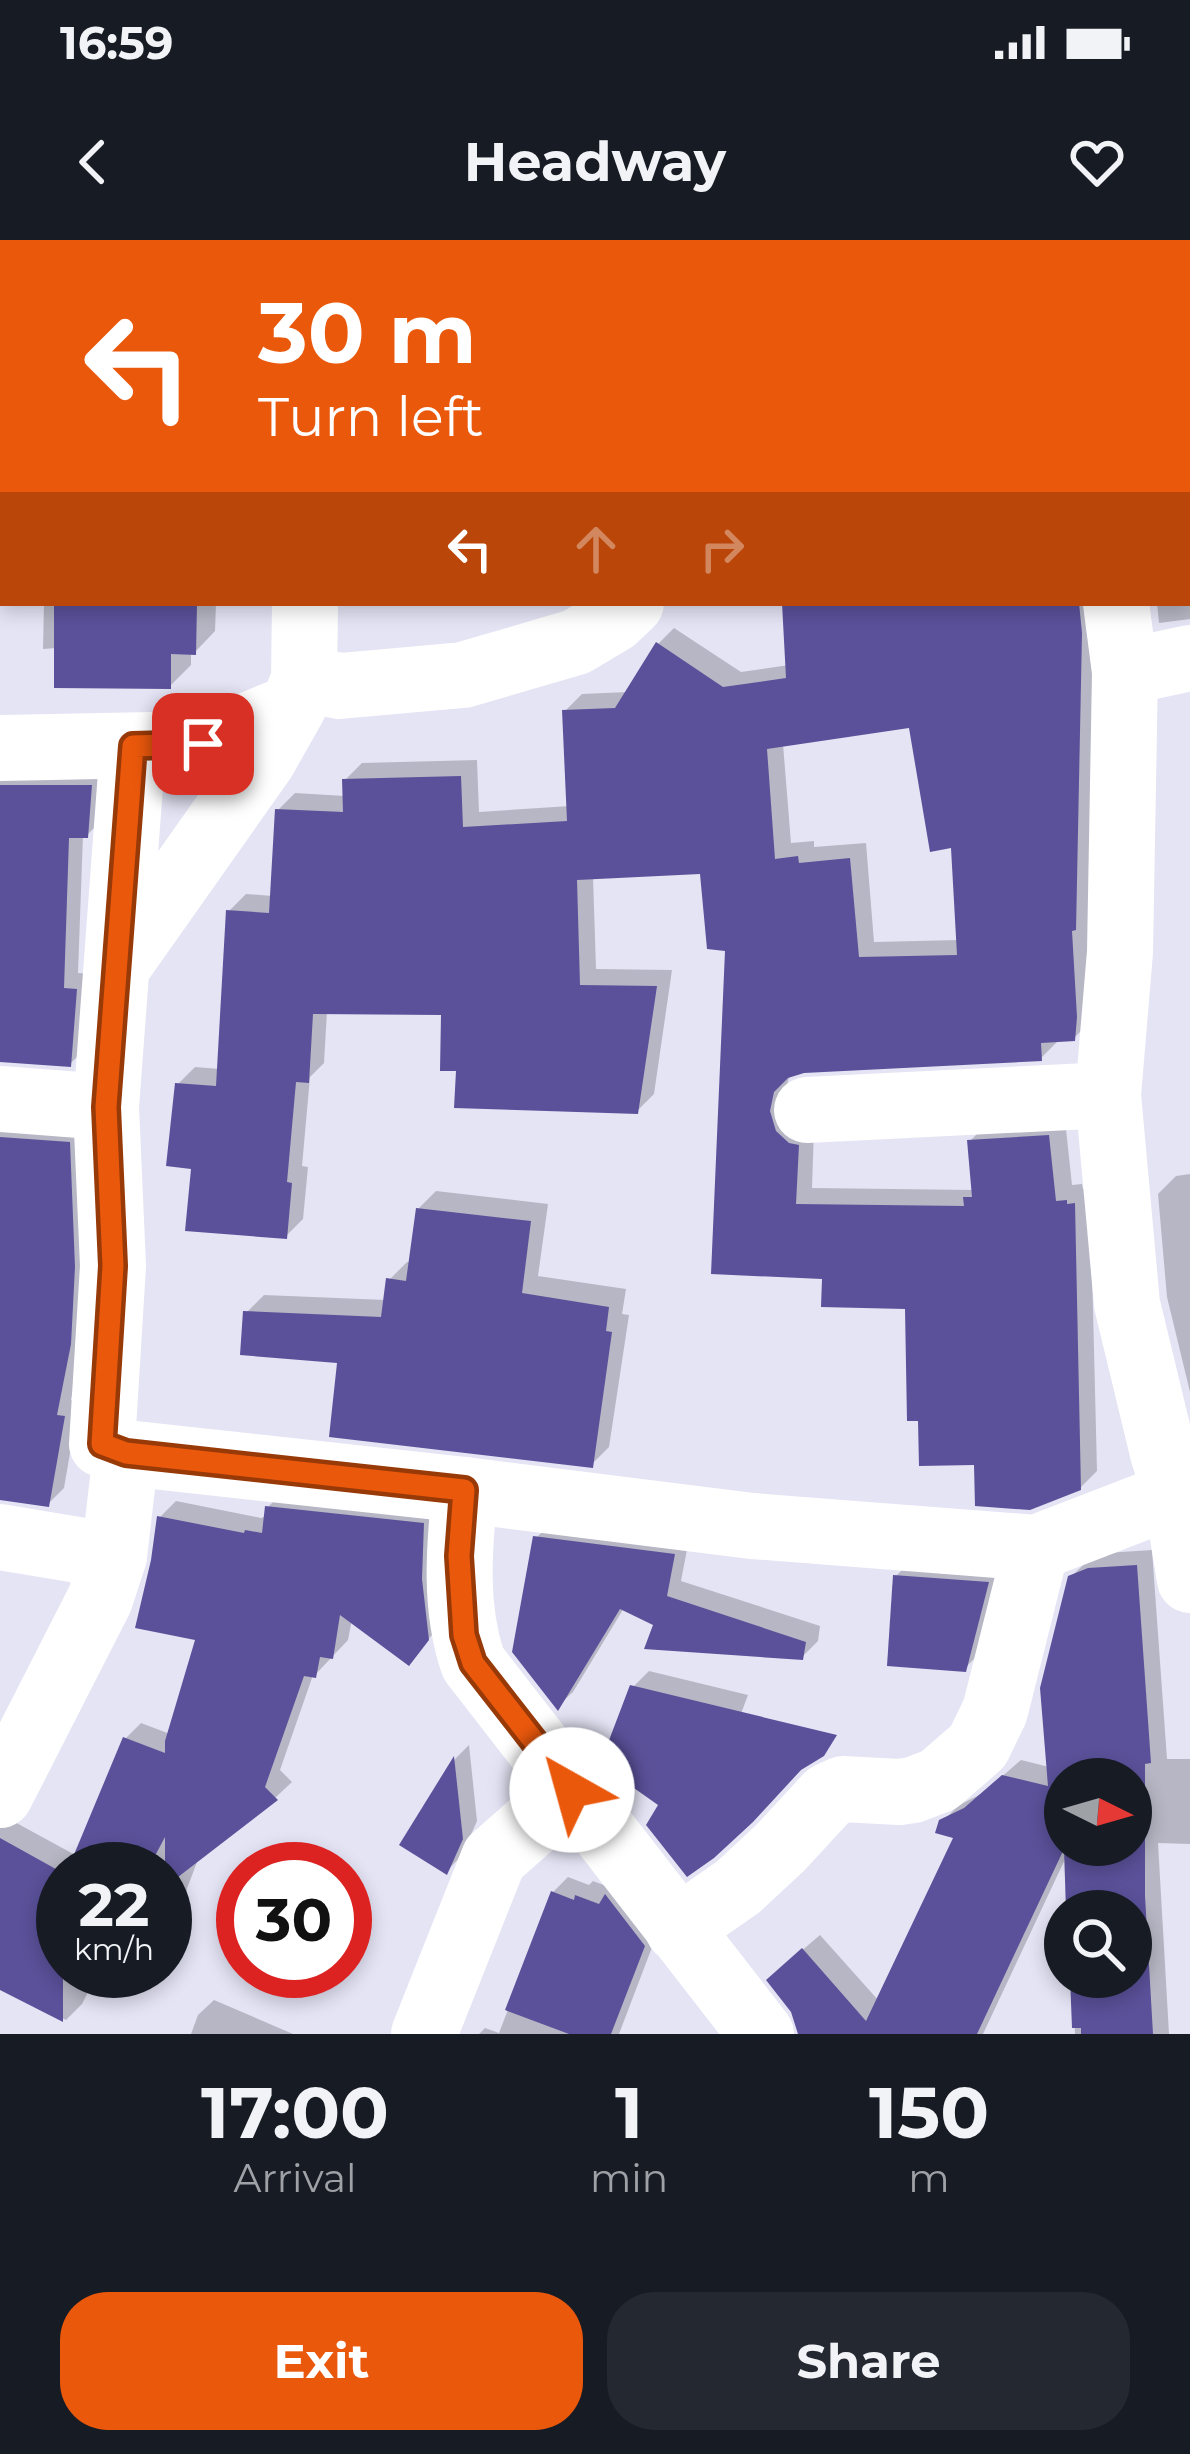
<!DOCTYPE html>
<html lang="en">
<head>
<meta charset="utf-8">
<style>
  body { margin:0; font-family:Montserrat,sans-serif; background:#242831; color:#f1f3f6; height:100vh; display:flex; flex-direction:column; font-size:45px; white-space:nowrap }
  * { box-sizing:border-box; margin:0 }
  p { font-size:39px; color:#9ea1a6 }
  .icon { flex:none; width:66px; height:66px; fill:none; stroke:currentColor; stroke-width:2; stroke-linecap:round; stroke-linejoin:round }
  .map { position:relative; height:1794px; overflow:hidden }
  .sheet { display:flex; flex-direction:column; background:#171b24; flex:1 }
  .sheet>* { flex:none }
  .banner { position:absolute; left:0px; top:0px; width:1191px; height:366px; box-shadow:0 6px 18px #0003; background:#ea580c; color:#fff; overflow:hidden }
  .needle { width:78px; rotate:95deg }
  .controls { position:absolute; left:1044px; top:1518px; display:grid; gap:24px }
  .controls a { display:grid; place-items:center; width:108px; height:108px; border-radius:50%; background:#171b24; box-shadow:0 6px 18px #0003; font-size:60px }
  .speed { position:absolute; left:36px; top:1602px; display:flex; gap:24px; font-size:60px; font-weight:700; text-align:center }
  .speed>* { display:grid; place-content:center; width:156px; height:156px; border-radius:50%; background:#171b24; box-shadow:0 6px 18px #0003; line-height:1 }
  .speed small { font-size:30px; font-weight:400 }
  .speed .limit { border:18px solid #d22; background:#fff; color:#111 }
  .pin { position:absolute; display:grid; place-items:center; width:102px; height:102px; color:#fff; margin:-51px; border-radius:24px; box-shadow:0 6px 18px #0006 }
  .me { position:absolute; width:132px; margin:-66px; rotate:322deg; stroke-linejoin:round; filter:drop-shadow(0 0 9px #0008) }
  .turn { display:flex; align-items:center; gap:42px; height:252px; padding:0 60px; font-size:54px }
  .turn .icon { width:156px; height:156px; stroke-width:2.5 }
  .turn b { display:block; font-size:84px; line-height:102px }
  .lanes { display:flex; align-items:center; height:114px; padding:0 60px; background:#0003; justify-content:center; gap:60px; direction:ltr }
  .lanes .off { opacity:.35 }
  .eta { display:flex; justify-content:space-evenly; align-items:center; height:204px; text-align:center }
  .eta b { font-size:72px; font-weight:700; line-height:84px }
  .primary-button { display:flex; gap:24px; margin-top:auto; padding:24px 60px }
  .primary-button a { flex:1; height:138px; border-radius:48px; background:#ea580c; color:#fff; font-size:48px; font-weight:700; line-height:138px; text-align:center }
  .primary-button a+a { background:#242831; color:#f1f3f6 }
  .status { display:flex; justify-content:space-between; align-items:center; height:84px; padding:0 60px; background:#171b24; direction:ltr }
  .status svg { height:33px; fill:currentColor }
  header { display:flex; justify-content:space-between; align-items:center; height:156px; padding:0 60px; background:#171b24; font-size:54px; font-weight:700 }
  .map>svg:first-child { display:block }
  .shadow { fill:#0003; fill-rule:evenodd }
  .building { fill:#5a519a; fill-rule:evenodd }
  .lines { fill:none; stroke-linecap:round; stroke-linejoin:round }
  .minor { stroke:#fff; stroke-width:66 }
  .route-casing { stroke:#983908; stroke-width:30 }
  .route { stroke:#ea580c; stroke-width:21 }
</style>
</head>
<body>
<div class="status"><b>16:59</b><svg viewBox="0 0 49 12"><path d="M0 12V9h3v3zM5 12V6h3v6zM10 12V3h3v9zM15 12V0h3v12zM26 1h20v11H26zM47 4h2v5h-2z"/></svg></div>
<header><svg class="icon" aria-label="back" viewBox="0 0 24 24"><path d="M15 5l-7 7 7 7"/></svg>Headway<svg class="icon" aria-label="heart" viewBox="0 0 24 24"><path d="M12 20l-8-8c-3-5 5-10 8-4 3-6 11-1 8 4z"/></svg></header>
<div class="map">
<svg width="1190" height="1794" viewBox="0 0 1190 1794">
  <rect width="100%" height="100%" fill="#e4e4f5"/>
  <g class="shadow">
    <rect x="143" y="0" width="41" height="3"/>
    <path d="M 304,0 L 509,0 L 510,3 L 304,3 Z"/>
    <rect x="608" y="0" width="317" height="3"/>
    <path d="M 1163,0 L 1190,0 L 1190,52 L 1188,3 L 1164,3 Z"/>
    <path d="M 1190,178 L 1190,379 L 1159,383 L 1157,363 L 1188,363 Z"/>
    <path d="M 44,363 L 216,363 L 215,391 L 195,412 L 191,412 L 191,425 L 170,446 L 57,408 L 43,409 Z"/>
    <path d="M 785,363 L 1096,363 L 1091,781 L 1074,798 L 1058,801 L 1041,818 L 803,830 L 790,834 L 785,852 L 814,889 L 812,948 L 974,950 L 970,901 L 987,884 L 1065,880 L 1072,945 L 1082,944 L 1083,949 L 1090,948 L 1097,1231 L 1080,1248 L 977,1222 L 908,1066 L 825,1036 L 714,1031 L 729,708 L 702,630 L 593,636 L 596,729 L 672,730 L 654,854 L 637,871 L 459,828 L 444,772 L 327,771 L 324,823 L 310,837 L 302,926 L 308,927 L 303,979 L 286,996 L 194,926 L 178,844 L 195,827 L 220,829 L 229,671 L 246,654 L 273,656 L 278,570 L 295,553 L 345,556 L 345,540 L 362,523 L 477,520 L 479,572 L 570,566 L 565,471 L 582,454 L 628,452 L 658,404 L 674,388 L 741,432 L 789,425 ZM 911,485 L 953,605 L 959,700 L 874,702 L 866,603 L 814,607 L 814,601 L 791,603 L 783,504 Z"/>
    <path d="M 0,527 L 107,530 L 103,579 L 87,595 L 83,595 L 78,733 L 92,734 L 86,808 L 70,824 L 0,819 Z"/>
    <path d="M 84,887 L 85,1086 L 71,1160 L 79,1161 L 64,1248 L 48,1264 L 0,1257 L 0,891 Z"/>
    <path d="M 1190,934 L 1190,1152 L 1167,1057 L 1158,954 L 1176,936 Z"/>
    <path d="M 436,951 L 548,964 L 538,1036 L 626,1049 L 622,1074 L 629,1075 L 609,1207 L 591,1225 L 340,1120 L 246,1073 L 264,1055 L 386,1060 L 389,1040 L 407,1022 L 411,1022 L 418,969 Z"/>
    <path d="M 284,1251 L 439,1268 L 443,1382 L 409,1422 L 352,1379 L 348,1400 L 315,1435 L 313,1435 L 280,1530 L 292,1542 L 276,1557 L 199,1617 L 165,1706 L 165,1629 L 63,1629 L 63,1731 L 99,1731 L 82,1764 L 66,1780 L 0,1746 L 0,1574 L 77,1616 L 125,1499 L 141,1483 L 170,1494 L 199,1398 L 160,1277 L 176,1261 L 261,1278 L 267,1276 L 268,1267 Z"/>
    <path d="M 552,1282 L 689,1299 L 681,1341 L 820,1386 L 818,1401 L 802,1417 L 657,1384 L 624,1368 L 573,1452 L 558,1466 L 536,1298 Z"/>
    <path d="M 1152,1310 L 1167,1519 L 1190,1519 L 1190,1604 L 1158,1603 L 1169,1794 L 1075,1794 L 1073,1737 L 1131,1737 L 1131,1671 L 1069,1671 L 1067,1615 L 983,1794 L 800,1794 L 786,1724 L 820,1695 L 879,1761 L 958,1596 L 942,1582 L 959,1565 L 983,1553 L 1021,1520 L 1049,1527 L 1070,1338 L 1087,1321 L 1106,1313 ZM 1065,1539 L 1131,1539 L 1131,1605 L 1065,1605 Z"/>
    <path d="M 912,1320 L 1003,1327 L 981,1412 L 965,1428 L 896,1336 Z"/>
    <path d="M 649,1431 L 748,1455 L 705,1569 L 633,1447 Z"/>
    <path d="M 469,1505 L 477,1581 L 462,1615 L 447,1631 L 403,1604 L 456,1518 Z"/>
    <path d="M 568,1637 L 589,1645 L 593,1641 L 614,1649 L 659,1689 L 619,1794 L 479,1794 L 485,1788 L 499,1793 L 553,1652 Z"/>
    <path d="M 214,1760 L 293,1794 L 191,1794 L 198,1775 Z"/>
  </g>
  <g class="building">
    <path d="M 54,363 L 197,363 L 196,415 L 171,414 L 171,449 L 54,448 Z"/>
    <path d="M 782,363 L 1079,363 L 1082,393 L 1076,690 L 1072,691 L 1077,777 L 1075,801 L 1041,803 L 1042,821 L 804,833 L 788,838 L 774,852 L 770,871 L 776,891 L 789,903 L 799,905 L 796,964 L 964,966 L 963,957 L 972,957 L 967,900 L 1049,895 L 1056,961 L 1067,960 L 1067,964 L 1075,963 L 1081,1250 L 1030,1270 L 975,1266 L 974,1225 L 919,1226 L 918,1181 L 907,1181 L 905,1069 L 821,1067 L 822,1039 L 711,1034 L 725,711 L 707,709 L 700,634 L 577,640 L 580,745 L 657,746 L 638,874 L 454,868 L 456,831 L 440,831 L 441,775 L 313,774 L 309,843 L 296,842 L 287,942 L 292,943 L 287,999 L 185,991 L 191,929 L 166,926 L 175,843 L 216,846 L 226,670 L 269,673 L 275,569 L 343,572 L 342,539 L 461,536 L 463,587 L 567,581 L 562,470 L 615,468 L 656,402 L 723,447 L 786,438 ZM 909,488 L 930,612 L 951,608 L 957,715 L 859,717 L 850,618 L 799,623 L 798,616 L 775,619 L 767,509 Z"/>
    <path d="M 0,545 L 92,545 L 88,598 L 69,598 L 64,748 L 77,749 L 71,827 L 0,822 Z"/>
    <path d="M 0,897 L 70,902 L 75,1027 L 71,1104 L 57,1175 L 65,1176 L 49,1267 L 0,1260 Z"/>
    <path d="M 416,968 L 531,981 L 522,1053 L 609,1067 L 606,1091 L 612,1092 L 593,1228 L 329,1197 L 337,1123 L 240,1115 L 243,1071 L 381,1077 L 386,1038 L 406,1041 Z"/>
    <path d="M 265,1266 L 424,1283 L 422,1339 L 429,1400 L 409,1426 L 340,1375 L 333,1419 L 320,1417 L 316,1438 L 304,1436 L 265,1547 L 278,1560 L 165,1647 L 165,1597 L 148,1629 L 68,1629 L 123,1497 L 165,1513 L 165,1501 L 195,1400 L 135,1388 L 151,1320 L 157,1276 L 244,1293 L 245,1290 L 262,1293 Z"/>
    <path d="M 533,1296 L 675,1314 L 667,1356 L 806,1402 L 803,1420 L 644,1409 L 653,1385 L 620,1369 L 558,1471 L 512,1412 Z"/>
    <path d="M 1137,1325 L 1151,1523 L 1145,1524 L 1145,1656 L 1153,1794 L 1081,1794 L 1081,1788 L 1072,1788 L 1070,1737 L 1131,1737 L 1131,1671 L 1066,1671 L 1064,1609 L 977,1794 L 798,1794 L 791,1772 L 766,1740 L 802,1708 L 866,1781 L 953,1598 L 935,1593 L 939,1580 L 964,1568 L 1002,1535 L 1048,1546 L 1040,1448 L 1068,1336 L 1088,1328 ZM 1065,1539 L 1131,1539 L 1131,1605 L 1065,1605 Z"/>
    <path d="M 893,1335 L 989,1342 L 966,1432 L 887,1426 Z"/>
    <path d="M 630,1445 L 837,1495 L 824,1516 L 801,1530 L 753,1582 L 714,1618 L 687,1637 L 646,1585 L 658,1565 L 600,1524 Z"/>
    <path d="M 454,1516 L 463,1599 L 447,1635 L 399,1605 Z"/>
    <path d="M 0,1598 L 63,1633 L 63,1782 L 0,1750 Z"/>
    <path d="M 551,1651 L 574,1660 L 575,1655 L 599,1664 L 605,1654 L 645,1706 L 611,1794 L 569,1794 L 505,1770 Z"/>
  </g>
  <g class="lines">
    <g class="minor">
      <path d="M 213,0 L 214,3"/>
      <path d="M 1188,93 L 1190,93"/>
      <path d="M 1116,363 L 1125,432 L 1120,712 L 1108,855 L 1127,1064 L 1163,1213 L 1176,1254 L 1190,1340"/>
      <path d="M 1125,432 L 1190,418"/>
      <path d="M 304,439 L 340,446 L 463,435 L 576,402 L 613,380 L 631,363"/>
      <path d="M 133,506 L 106,867 L 113,1026 L 102,1204 L 126,1213 L 465,1250 L 752,1286 L 1036,1308 L 1176,1254"/>
      <path d="M 0,508 L 203,504 L 293,467 L 304,439 L 305,363"/>
      <path d="M 117,727 L 263,520 L 293,467"/>
      <path d="M 0,859 L 106,867"/>
      <path d="M 807,870 L 1108,855"/>
      <path d="M 465,1250 C 459,1308 454,1367 473,1423 L 761,1794"/>
      <path d="M 0,1297 L 114,1316"/>
      <path d="M 0,1555 L 100,1359 L 114,1316 L 126,1213"/>
      <path d="M 678,1689 L 738,1647 L 780,1608 L 828,1556 L 843,1549 L 899,1552 L 913,1550 L 939,1540 L 978,1506 L 995,1471 L 1036,1308"/>
      <path d="M 424,1794 L 494,1618 L 571,1550"/>
    </g>
  </g>
  <g class="lines">
    <defs>
      <path id="route" d="M 203,504 L 133,506 L 106,867 L 113,1026 L 102,1204 L 126,1213 L 464,1250 L 459,1316 L 464,1395 L 473,1423 L 572,1550"/>
    </defs>
    <use href="#route" class="route-casing"/>
    <use href="#route" class="route"/>
  </g>
</svg>
<div class="controls">
<a><svg class="needle" viewBox="-14 -14 28 28"><path d="M0-13l5 13h-10z" fill="#e53935"/><path d="M0 13l5-13h-10z" fill="#9ea1a6"/></svg></a>
<a><svg class="icon" aria-label="search" viewBox="0 0 24 24"><circle cx="10" cy="10" r="6"/><path d="M15 15l6 6"/></svg></a>
</div>
<div class="speed"><div>22<small>km/h</small></div><div class="limit">30</div></div>
<div class="pin" style="left:203px;top:504px;background:#d93025"><svg class="icon" aria-label="arrive" viewBox="0 0 24 24"><path d="M6 21V4h12l-3 4 3 4H6"/></svg></div>
<svg class="me" style="left:572px;top:1550px" viewBox="-20 -20 40 40"><circle r="19" fill="#fff"/><path d="M0-13L10 11 0 6-10 11z" fill="#ea580c"/></svg>
<div class="banner">
<div class="turn"><svg class="icon" aria-label="left" viewBox="0 0 24 24"><path d="M17 20v-9H6M10 6l-5 5 5 5"/></svg><div><b>30 m</b>Turn left</div></div>
<div class="lanes"><svg class="icon" aria-label="left" viewBox="0 0 24 24"><path d="M17 20v-9H6M10 6l-5 5 5 5"/></svg><svg class="icon off" aria-label="ahead" viewBox="0 0 24 24"><path d="M12 20V5M6 11l6-6 6 6"/></svg><svg class="icon off" aria-label="right" viewBox="0 0 24 24"><path d="M7 20v-9h11M14 6l5 5-5 5"/></svg></div>
</div>
</div>
<section class="sheet">
<div class="eta">
<div><b>17:00</b><p>Arrival</p></div>
<div><b>1</b><p>min</p></div>
<div><b>150</b><p>m</p></div>
</div>
<div class="primary-button"><a>Exit</a><a>Share</a></div>
</section>
</body>
</html>
